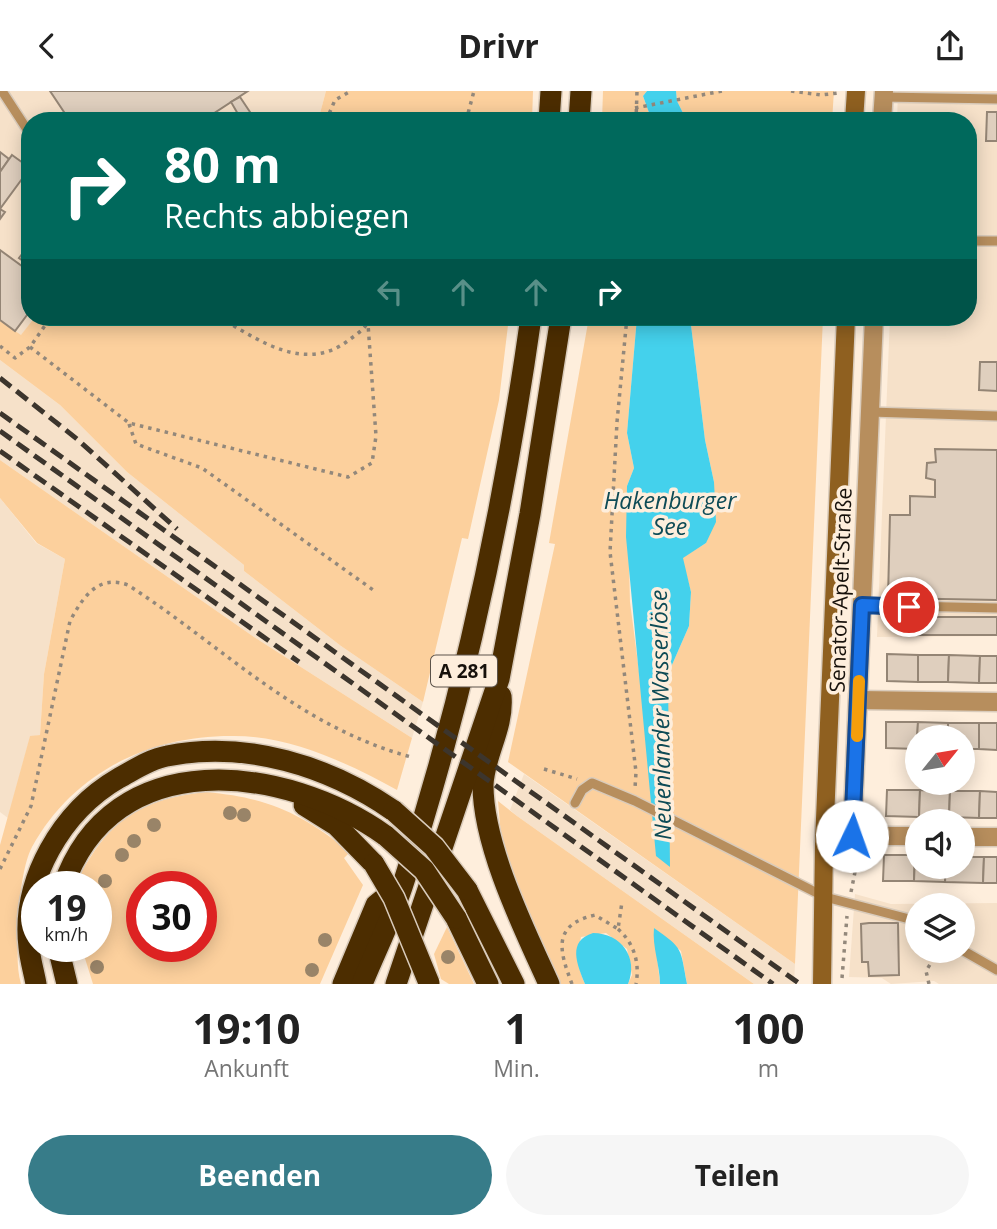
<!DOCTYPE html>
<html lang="de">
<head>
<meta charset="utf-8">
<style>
  body { margin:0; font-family:"Open Sans",sans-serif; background:#f6f6f6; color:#222; height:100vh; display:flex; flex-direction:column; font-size:26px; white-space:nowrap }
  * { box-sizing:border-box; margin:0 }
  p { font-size:23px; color:#767676 }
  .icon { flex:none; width:38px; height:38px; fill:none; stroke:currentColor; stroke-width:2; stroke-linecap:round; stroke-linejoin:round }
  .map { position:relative; height:893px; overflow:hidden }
  .sheet { display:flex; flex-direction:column; background:#fff; flex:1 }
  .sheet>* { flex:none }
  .banner { position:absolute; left:21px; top:21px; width:956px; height:214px; border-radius:28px; box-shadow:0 4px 18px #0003; background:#00695c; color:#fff; overflow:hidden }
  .needle { width:46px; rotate:60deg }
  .buttons { position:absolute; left:905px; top:634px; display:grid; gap:14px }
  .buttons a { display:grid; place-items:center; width:70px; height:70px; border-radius:50%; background:#fff; box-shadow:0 4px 18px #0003; font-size:35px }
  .speed { position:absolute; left:21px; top:780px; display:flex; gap:14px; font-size:35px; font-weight:700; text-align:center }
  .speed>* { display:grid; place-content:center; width:91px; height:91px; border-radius:50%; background:#fff; box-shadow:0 4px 18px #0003; line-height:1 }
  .speed small { font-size:18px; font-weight:400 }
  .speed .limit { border:10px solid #d22; background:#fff; color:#111 }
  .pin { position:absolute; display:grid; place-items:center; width:60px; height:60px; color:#fff; margin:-30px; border:4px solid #fff; border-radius:50%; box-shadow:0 2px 7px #0007 }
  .me { position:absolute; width:77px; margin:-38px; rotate:3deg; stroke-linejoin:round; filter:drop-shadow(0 0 5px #0008) }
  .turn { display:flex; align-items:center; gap:24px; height:147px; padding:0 28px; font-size:32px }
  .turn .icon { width:91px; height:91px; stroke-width:2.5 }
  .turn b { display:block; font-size:49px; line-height:60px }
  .lanes { display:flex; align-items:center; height:66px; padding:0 28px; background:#0003; justify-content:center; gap:35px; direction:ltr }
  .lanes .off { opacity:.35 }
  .eta { display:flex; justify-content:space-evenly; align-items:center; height:119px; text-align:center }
  .eta b { font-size:42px; font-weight:700; line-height:49px }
  .action { display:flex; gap:14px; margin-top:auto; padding:14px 28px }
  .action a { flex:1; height:80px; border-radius:42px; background:#377c89; color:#fff; font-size:28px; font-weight:700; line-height:80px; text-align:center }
  .action a+a { background:#f6f6f6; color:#222 }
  header { display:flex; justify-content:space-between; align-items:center; height:91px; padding:0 28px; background:#fff; font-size:32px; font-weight:700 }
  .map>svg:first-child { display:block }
  .built { fill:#f6e1c9; fill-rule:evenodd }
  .green { fill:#fcd09d; fill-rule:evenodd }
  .water { fill:#44d1ec }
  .building { fill:#dfcfbe; stroke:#948575; stroke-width:2 }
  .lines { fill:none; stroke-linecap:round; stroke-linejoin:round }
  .lane-casing { stroke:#d9cbbb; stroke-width:12 }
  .street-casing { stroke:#d9cbbb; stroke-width:21 }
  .secondary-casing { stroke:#d9cbbb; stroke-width:21 }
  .highway-casing { stroke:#d9cbbb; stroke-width:24 }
  .path { stroke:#93887b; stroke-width:3.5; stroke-dasharray:3.5 5; stroke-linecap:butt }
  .lane { stroke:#b78e5d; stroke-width:9 }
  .street { stroke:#b78e5d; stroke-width:18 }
  .secondary { stroke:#8f6020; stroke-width:18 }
  .highway { stroke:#4c2d00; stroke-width:21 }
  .rail { stroke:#3c352d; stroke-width:5; stroke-dasharray:14 7; stroke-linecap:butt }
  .highway-bridge-casing { stroke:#d9cbbb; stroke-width:24; stroke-linecap:butt }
  .highway-bridge { stroke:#4c2d00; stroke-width:21 }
  .tree { fill:#998468 }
  .route-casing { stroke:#114b97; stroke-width:18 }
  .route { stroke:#1a73e8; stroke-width:12 }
  .slow { stroke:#f59e0b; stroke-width:12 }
  .labels { text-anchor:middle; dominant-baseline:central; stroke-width:7; stroke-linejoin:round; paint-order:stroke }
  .shield { fill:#feeedc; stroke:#5c534a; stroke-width:2 }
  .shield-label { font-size:19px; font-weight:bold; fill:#17110b }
  .street-label { font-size:21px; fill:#17110b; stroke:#feeedc }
  .water-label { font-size:23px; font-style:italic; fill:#0e4b56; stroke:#feeedc }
</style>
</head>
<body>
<header><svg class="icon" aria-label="back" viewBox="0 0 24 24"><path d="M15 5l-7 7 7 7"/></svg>Drivr<svg class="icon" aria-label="share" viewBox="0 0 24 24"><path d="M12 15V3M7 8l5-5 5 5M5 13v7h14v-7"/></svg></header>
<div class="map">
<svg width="997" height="893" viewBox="0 0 997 893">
  <rect width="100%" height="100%" fill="#feeedc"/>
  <g class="built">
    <path d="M 0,0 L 326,0 L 318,30 L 30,30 L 30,226 L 35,226 L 21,245 L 0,230 Z"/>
    <path d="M 898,0 L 997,0 L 997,545 L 877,546 L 890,226 L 968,226 L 968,30 L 897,30 Z"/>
    <path d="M 0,269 L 60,314 L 127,381 L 244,474 L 244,480 L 341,555 L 423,611 L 412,647 L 254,546 L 0,369 Z"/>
    <path d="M 0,407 L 36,452 L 65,468 L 44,583 L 40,644 L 30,646 L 8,727 L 0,721 Z"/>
    <path d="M 524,683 L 795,873 L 794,893 L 754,893 L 517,725 L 510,719 Z"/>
    <path d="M 855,803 L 891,813 L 997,812 L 997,893 L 939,893 L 934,890 L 891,893 L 882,887 L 849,886 ZM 917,814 L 962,814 L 962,859 L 917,859 Z"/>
  </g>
  <g class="green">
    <path d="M 326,0 L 533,0 L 532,30 L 318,30 Z"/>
    <path d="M 603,0 L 647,0 L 643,5 L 652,30 L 602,30 Z"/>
    <path d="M 676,0 L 834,0 L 832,30 L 687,30 L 677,10 Z"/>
    <path d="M 35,226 L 509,226 L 499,309 L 468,448 L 462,447 L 423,611 L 341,555 L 244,480 L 244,474 L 127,381 L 60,314 L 0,269 L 0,230 L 21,244 Z"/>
    <path d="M 589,226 L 637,226 L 627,342 L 634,377 L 627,395 L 630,511 L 643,611 L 668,720 L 668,583 L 689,535 L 691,501 L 682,467 L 706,452 L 714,391 L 705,349 L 690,226 L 823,226 L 795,873 L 508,671 L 555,453 L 549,452 Z"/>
    <path d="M 0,369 L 254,546 L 412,647 L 397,699 C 348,672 289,644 231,645 C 148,645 73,682 32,756 C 22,774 18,819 18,840 C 18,857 16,876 21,893 L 0,893 L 0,754 L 30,645 L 40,644 L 44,583 L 65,468 L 37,452 L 0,407 Z"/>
    <path d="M 206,701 C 270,707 300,722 350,761 L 344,767 L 363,794 L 320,893 L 93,893 L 83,861 L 69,864 L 69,856 L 96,856 L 96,796 L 74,796 C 106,732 134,709 206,701 ZM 142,796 L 201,796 L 201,856 L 142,856 Z"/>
    <path d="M 498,710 L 517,725 L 754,893 L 687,893 L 681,860 L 654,837 L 660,893 L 628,893 L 632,884 L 627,858 L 606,842 L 581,846 C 577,864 577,875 585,893 L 556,893 L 502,756 Z"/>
    <path d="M 447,836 L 474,893 L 449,893 L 441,888 L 434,863 Z"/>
  </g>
  <g class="water">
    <path d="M 647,0 L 676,0 L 677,10 L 687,30 L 652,30 L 643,5 Z"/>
    <path d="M 637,226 L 690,226 L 705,349 L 714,391 L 716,431 L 706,452 L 683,467 L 691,501 L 689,535 L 668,583 L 670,776 L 656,765 L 626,446 L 627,395 L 634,377 L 627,342 Z"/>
    <path d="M 654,837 C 684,858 680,857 687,893 L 660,893 C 660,874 652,856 654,837 Z"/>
    <path d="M 593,842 C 621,842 639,867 628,893 L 585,893 C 577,873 567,850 593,842 Z"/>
  </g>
  <g class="building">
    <path d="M 50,0 L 248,0 L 202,30 L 70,30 Z"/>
    <path d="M 240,6 L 256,30 L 242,30 L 231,11 Z"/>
    <path d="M 987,21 L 997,21 L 997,50 L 986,50 Z"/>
    <path d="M 0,61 L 9,68 L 0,81 Z"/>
    <path d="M 12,64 L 30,77 L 0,118 L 5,121 L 0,128 L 0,81 Z"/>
    <path d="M 30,153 L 30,175 L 19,167 Z"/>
    <path d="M 0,159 L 30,181 L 30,220 L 15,240 L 0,229 Z"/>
    <path d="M 980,271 L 997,271 L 997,300 L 979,299 Z"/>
    <path d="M 935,358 L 997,359 L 997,509 L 888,507 L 890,424 L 910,424 L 910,405 L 935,406 L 935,389 L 926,387 L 927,372 L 936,371 Z"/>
    <path d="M 915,526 L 997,526 L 997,544 L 914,544 Z"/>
    <path d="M 887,563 L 918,564 L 918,591 L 887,590 Z"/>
    <path d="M 918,564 L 949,564 L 948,591 L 918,591 Z"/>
    <path d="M 949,564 L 980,565 L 979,592 L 948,591 Z"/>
    <path d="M 980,565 L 997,565 L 997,592 L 979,592 Z"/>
    <path d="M 886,631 L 918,631 L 917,658 L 886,657 Z"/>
    <path d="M 918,631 L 948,632 L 948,646 L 917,646 Z"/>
    <path d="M 948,632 L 979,632 L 979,658 L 962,658 L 962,646 L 948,646 Z"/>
    <path d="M 979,632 L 997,632 L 997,659 L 979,658 Z"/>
    <path d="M 887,699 L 920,699 L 919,726 L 886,725 Z"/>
    <path d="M 920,699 L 950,700 L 949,726 L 919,726 Z"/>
    <path d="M 950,700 L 980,700 L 979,727 L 949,726 Z"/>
    <path d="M 980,700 L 997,701 L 997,727 L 979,727 Z"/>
    <path d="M 884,764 L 915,764 L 914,790 L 883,790 Z"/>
    <path d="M 915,764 L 917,775 L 946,775 L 945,791 L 914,790 Z"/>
    <path d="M 962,766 L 984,766 L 983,792 L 945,791 L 946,775 L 962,775 Z"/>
    <path d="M 984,766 L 997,766 L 997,792 L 983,792 Z"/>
    <path d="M 869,832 L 898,832 L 899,884 L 869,885 L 868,871 L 862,871 L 861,833 Z"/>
  </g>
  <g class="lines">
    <defs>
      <g id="lane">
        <path d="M 2,0 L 30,43"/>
        <path d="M 883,6 L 997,8"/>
        <path d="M 968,150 L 997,150"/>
        <path d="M 870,321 L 997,325"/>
        <path d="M 862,514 L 997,517"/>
        <path d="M 575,712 L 582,699 L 592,692 L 635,710 L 825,806 L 917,830"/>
        <path d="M 962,859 L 997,879"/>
      </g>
      <g id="street">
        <path d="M 882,30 L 884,0"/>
        <path d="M 859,609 L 997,611"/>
        <path d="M 852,745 L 874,226"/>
        <path d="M 962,746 L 997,746"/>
        <path d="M 824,752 L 852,745 L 917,745"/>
      </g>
      <g id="secondary">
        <path d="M 854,30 L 856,0"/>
        <path d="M 822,893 L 824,752 L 846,226"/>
      </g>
      <g id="highway">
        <path d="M 549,30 L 551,0"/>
        <path d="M 579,30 L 581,0"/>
        <path d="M 501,605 C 504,637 484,664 483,694 C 483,755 524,838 549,893"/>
        <path d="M 304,714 L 336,734 L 374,773"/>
        <path d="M 63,796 C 112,652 285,673 386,745"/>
        <path d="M 467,799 L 514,893"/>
        <path d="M 456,827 L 488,893"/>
        <path d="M 58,856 L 67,893"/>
        <path d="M 36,893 C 34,881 30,869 29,856 C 21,789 62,720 119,687 C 134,679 150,668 167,665 C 246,649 329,675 394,720"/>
        <path d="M 343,893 L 376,814 L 402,793"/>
        <path d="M 362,893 C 376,859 393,825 404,790 C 464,606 504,417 531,226"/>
        <path d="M 396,893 L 499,588 L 530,423 L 561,226"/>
      </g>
    </defs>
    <use href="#lane" class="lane-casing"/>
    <use href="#street" class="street-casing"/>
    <use href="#secondary" class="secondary-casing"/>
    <use href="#highway" class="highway-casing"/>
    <g class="path">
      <path d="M 791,0 L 821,4 L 838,2"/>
      <path d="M 635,17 L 722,0"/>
      <path d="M 326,30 L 335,9 L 351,0"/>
      <path d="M 466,30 L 474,0"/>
      <path d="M 636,30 L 637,0"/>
      <path d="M 152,226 L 164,233 L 210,226"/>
      <path d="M 219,226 C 258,249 305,283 349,249 C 357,243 367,237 370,226"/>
      <path d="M 627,226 L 617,331 L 610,461 L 636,681 L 635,697"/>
      <path d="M 0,255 L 15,267 L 30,256 L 51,226"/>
      <path d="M 30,256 L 129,332 L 348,386 L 372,372 L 376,345 L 368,233"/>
      <path d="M 129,333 L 136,353 L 202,377 L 376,501"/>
      <path d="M 544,678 L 577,688"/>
      <path d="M 0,778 L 31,715 L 70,530 C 83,506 98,483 128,494 C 224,556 297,635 411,666"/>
      <path d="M 851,801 L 856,776 L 854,763"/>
      <path d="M 618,838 C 634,852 640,872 636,893"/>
      <path d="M 842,887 L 847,825"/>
      <path d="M 572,893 C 559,859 552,834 595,824 L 618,838 L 622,811"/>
      <path d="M 929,893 L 926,880 L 939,859"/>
    </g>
    <use href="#lane" class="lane"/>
    <use href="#street" class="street"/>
    <use href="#secondary" class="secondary"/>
    <use href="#highway" class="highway"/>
    <g class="rail">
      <path d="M 0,287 L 77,348 L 177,438"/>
      <path d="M 0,322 L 800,893"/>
      <path d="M 0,340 L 773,893"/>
      <path d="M 0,360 L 299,571"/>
    </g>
    <defs>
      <g id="highway-bridge">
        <path d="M 394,720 L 434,756 L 467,799"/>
        <path d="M 386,745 L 424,779 L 456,827"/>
        <path d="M 374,773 L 394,807 L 429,892"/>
      </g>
    </defs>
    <use href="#highway-bridge" class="highway-bridge-casing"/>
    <use href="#highway-bridge" class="highway-bridge"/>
  </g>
  <g class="tree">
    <circle cx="230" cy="722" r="7"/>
    <circle cx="244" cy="724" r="7"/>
    <circle cx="154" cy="734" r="7"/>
    <circle cx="134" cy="750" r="7"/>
    <circle cx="122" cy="764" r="7"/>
    <circle cx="105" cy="790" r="7"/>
    <circle cx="325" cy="849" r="7"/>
    <circle cx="448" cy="866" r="7"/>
    <circle cx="97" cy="876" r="7"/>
    <circle cx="312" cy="879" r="7"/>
  </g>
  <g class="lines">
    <defs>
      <path id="route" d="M 852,745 L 862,514 L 909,516"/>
    </defs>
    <use href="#route" class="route-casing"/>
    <use href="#route" class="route"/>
    <path class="slow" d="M 857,645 L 859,590"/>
  </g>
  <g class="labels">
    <rect class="shield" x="431" y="564.5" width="66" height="31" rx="5"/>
    <g class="shield-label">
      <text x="464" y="580">A 281</text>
    </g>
    <g class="street-label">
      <text transform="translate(840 499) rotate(-88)">Senator-Apelt-Straße</text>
    </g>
    <g class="water-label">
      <text x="670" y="409">Hakenburger<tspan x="670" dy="26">See</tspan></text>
      <text transform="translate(660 624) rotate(-91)">Neuenlander Wasserlöse</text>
    </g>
  </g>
</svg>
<div class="buttons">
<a><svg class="needle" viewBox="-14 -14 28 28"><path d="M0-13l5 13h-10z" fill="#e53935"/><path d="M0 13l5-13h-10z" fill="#767676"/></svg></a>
<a><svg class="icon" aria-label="sound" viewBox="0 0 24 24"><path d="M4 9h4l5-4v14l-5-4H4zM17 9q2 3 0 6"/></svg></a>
<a><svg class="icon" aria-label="layers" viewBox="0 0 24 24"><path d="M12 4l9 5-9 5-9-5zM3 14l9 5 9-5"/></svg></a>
</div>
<div class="speed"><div>19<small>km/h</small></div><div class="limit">30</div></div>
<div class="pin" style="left:909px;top:516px;background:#d93025"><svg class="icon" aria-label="arrive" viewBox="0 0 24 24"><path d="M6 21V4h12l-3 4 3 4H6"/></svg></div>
<svg class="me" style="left:852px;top:745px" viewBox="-20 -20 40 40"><circle r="19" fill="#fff"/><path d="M0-13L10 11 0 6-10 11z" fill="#1a73e8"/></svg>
<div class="banner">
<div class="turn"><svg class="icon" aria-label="right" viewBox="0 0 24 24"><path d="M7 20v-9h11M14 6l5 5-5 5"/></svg><div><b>80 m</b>Rechts abbiegen</div></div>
<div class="lanes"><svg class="icon off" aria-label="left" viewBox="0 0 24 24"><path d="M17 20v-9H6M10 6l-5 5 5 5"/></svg><svg class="icon off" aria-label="ahead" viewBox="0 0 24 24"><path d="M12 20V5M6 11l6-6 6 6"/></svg><svg class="icon off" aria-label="ahead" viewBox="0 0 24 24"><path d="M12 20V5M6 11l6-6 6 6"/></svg><svg class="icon" aria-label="right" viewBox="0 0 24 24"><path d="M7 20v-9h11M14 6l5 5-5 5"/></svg></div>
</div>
</div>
<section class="sheet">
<div class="eta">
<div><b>19:10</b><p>Ankunft</p></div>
<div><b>1</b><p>Min.</p></div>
<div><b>100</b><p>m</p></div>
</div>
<div class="action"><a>Beenden</a><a>Teilen</a></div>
</section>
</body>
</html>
